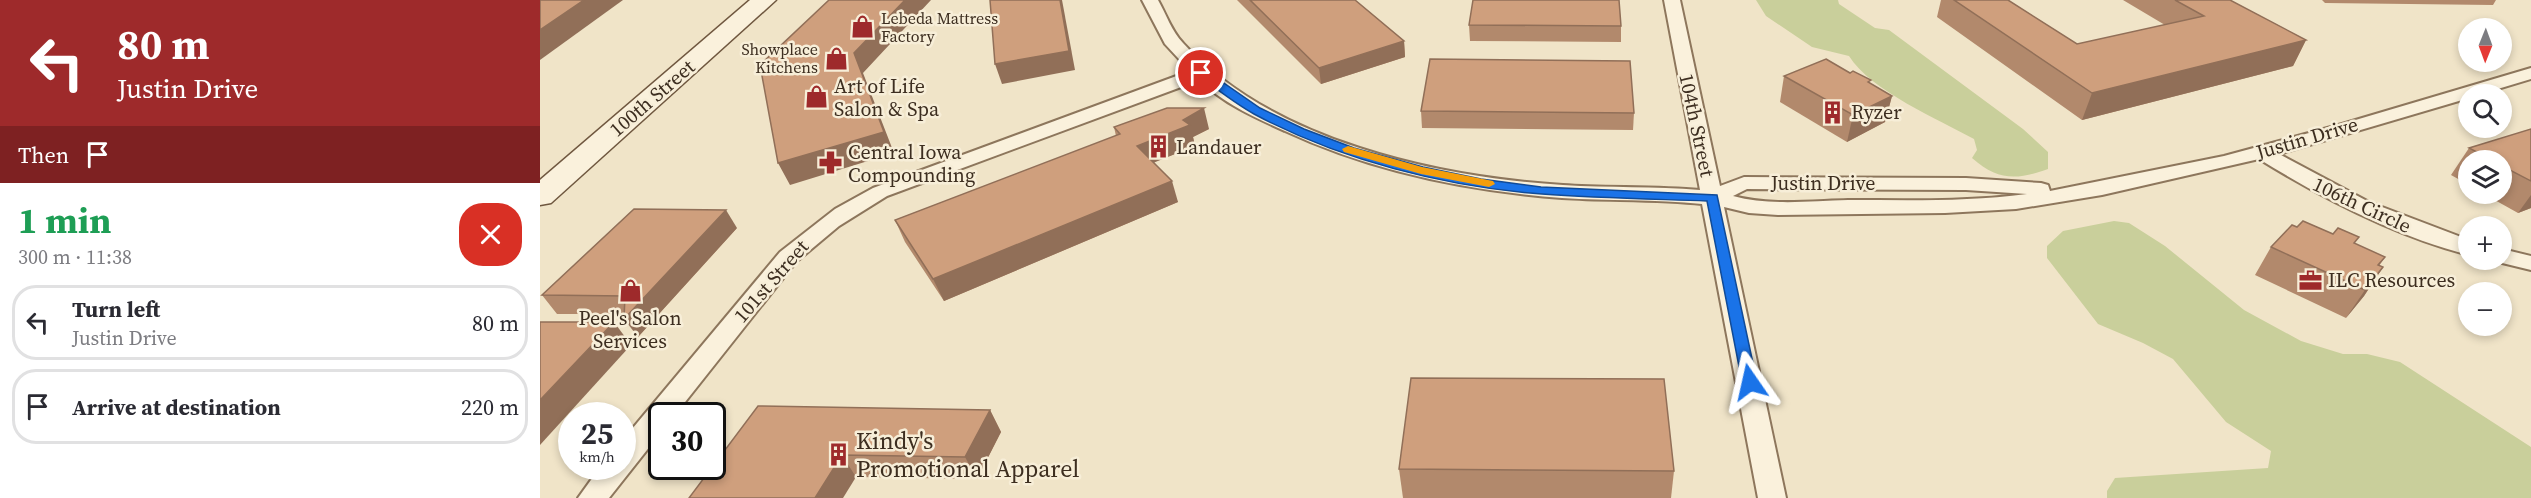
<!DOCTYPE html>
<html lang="en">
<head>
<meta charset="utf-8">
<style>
  body { margin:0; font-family:"Source Serif 4",serif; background:#f2f2f3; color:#2b2b33; height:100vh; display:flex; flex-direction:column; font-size:22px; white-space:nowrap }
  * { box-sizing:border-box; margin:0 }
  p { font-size:20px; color:#7c7c81 }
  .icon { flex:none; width:33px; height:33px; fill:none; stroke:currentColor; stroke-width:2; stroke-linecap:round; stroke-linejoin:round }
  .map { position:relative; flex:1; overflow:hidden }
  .side { display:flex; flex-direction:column; background:#fff; width:540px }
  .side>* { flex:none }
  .top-card { background:#9e2a2b; color:#fff; overflow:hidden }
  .needle { width:39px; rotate:181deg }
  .fabs { position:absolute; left:1918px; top:18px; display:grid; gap:12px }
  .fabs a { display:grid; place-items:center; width:54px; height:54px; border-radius:50%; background:#fff; box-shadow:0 3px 9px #0003; font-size:30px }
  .speed { position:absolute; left:18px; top:402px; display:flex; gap:12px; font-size:30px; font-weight:700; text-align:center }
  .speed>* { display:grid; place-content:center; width:78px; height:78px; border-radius:50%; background:#fff; box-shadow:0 3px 9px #0003; line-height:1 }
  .speed small { font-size:15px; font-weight:400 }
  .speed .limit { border:3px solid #111; border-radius:9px; background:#fff; color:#111 }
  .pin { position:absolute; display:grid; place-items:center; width:51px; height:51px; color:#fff; margin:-26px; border:3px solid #fff; border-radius:50%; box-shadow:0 2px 6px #0007 }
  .me { position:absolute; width:66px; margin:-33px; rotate:349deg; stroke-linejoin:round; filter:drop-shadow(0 0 4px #0008) }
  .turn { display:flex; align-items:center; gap:21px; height:126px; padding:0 18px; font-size:27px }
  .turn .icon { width:78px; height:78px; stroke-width:2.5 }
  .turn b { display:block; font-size:42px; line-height:51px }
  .then { display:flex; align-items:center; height:57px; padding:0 18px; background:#0003; gap:12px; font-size:22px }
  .round { display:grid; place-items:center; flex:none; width:63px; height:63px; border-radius:24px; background:#f2f2f3 }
  .headline { display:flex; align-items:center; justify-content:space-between; height:102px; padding:0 18px }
  h1 { font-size:36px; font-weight:700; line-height:45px; color:#1e9e55 }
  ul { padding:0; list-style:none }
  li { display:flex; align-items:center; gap:18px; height:75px; margin:0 12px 9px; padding:0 6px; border:3px solid #e1e1e2; border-radius:24px }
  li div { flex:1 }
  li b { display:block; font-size:22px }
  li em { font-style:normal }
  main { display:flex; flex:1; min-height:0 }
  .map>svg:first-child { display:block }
  .green { fill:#c9cf9b }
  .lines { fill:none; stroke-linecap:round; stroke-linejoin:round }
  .minor-casing { stroke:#8d765c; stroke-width:4 }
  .secondary-casing { stroke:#6f573f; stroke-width:3 }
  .minor { fill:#faf1dc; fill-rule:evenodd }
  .secondary { fill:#faf1dc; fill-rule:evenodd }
  .wall { fill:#b2896c }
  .shaded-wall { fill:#916f58 }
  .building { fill:#cf9f7d; stroke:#916f58; stroke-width:1.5 }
  .route { fill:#1a73e8; stroke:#114b97; stroke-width:1.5 }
  .slow { fill:#f59e0b }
  .labels { text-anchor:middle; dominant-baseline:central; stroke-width:5; stroke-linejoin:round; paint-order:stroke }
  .far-poi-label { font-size:16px; fill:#3d2e20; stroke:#f7eed8; text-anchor:start }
  .poi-label { font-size:20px; fill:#3d2e20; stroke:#f7eed8; text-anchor:start }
  .street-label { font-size:20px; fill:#3d2e20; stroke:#f7eed8 }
  .near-poi-label { font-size:24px; fill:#3d2e20; stroke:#f7eed8; text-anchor:start }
</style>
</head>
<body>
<main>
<section class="side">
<div class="top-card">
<div class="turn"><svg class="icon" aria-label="left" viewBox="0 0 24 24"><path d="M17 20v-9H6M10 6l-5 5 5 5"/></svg><div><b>80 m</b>Justin Drive</div></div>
<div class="then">Then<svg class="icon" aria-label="arrive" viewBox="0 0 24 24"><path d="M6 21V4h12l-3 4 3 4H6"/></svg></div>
</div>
<div class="headline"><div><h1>1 min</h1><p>300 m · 11:38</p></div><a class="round" style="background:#d93025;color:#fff"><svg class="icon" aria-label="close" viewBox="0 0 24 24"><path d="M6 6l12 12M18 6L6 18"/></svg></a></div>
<ul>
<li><svg class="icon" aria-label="left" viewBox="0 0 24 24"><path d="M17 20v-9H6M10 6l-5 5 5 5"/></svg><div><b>Turn left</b><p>Justin Drive</p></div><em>80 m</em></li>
<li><svg class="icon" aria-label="arrive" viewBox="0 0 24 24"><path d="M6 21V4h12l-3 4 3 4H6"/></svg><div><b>Arrive at destination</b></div><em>220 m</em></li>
</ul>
</section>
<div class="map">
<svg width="1991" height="498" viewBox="0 0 1991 498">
  <rect width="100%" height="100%" fill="#f0e4c8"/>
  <g class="green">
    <path d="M 1216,0 L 1298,0 L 1299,4 L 1335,28 L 1349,30 L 1483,129 L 1508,152 L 1508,169 C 1477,180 1458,181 1432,158 L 1437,150 L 1434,139 C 1398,119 1331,91 1309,56 L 1272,47 L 1226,16 Z"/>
    <path d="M 1574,221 L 1589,223 L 1625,246 L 1704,310 L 1761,341 L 1803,354 L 1827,354 L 1860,362 L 1991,447 L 1991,498 L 1567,498 L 1567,491 L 1575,478 L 1728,468 L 1731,451 L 1686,422 L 1633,359 L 1603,343 L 1558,324 L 1507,258 L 1507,246 L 1523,231 Z"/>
  </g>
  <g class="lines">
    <defs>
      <g id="minor">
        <path d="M 602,0 L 618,0 C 626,14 632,32 643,43 C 732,141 896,177 1023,185 C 1069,188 1114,186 1160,190 L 1124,0 L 1140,0 L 1180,186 L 1204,177 L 1426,178 L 1501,183 L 1508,185 L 1510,191 L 1684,156 L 1802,124 L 1991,68 L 1991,79 L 1941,94 L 1929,94 L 1929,98 L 1739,154 L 1829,202 L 1929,240 L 1929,255 C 1855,236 1784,199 1719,159 L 1562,195 L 1476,209 L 1405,213 L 1238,215 L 1209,213 L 1184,207 L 1246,498 L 1218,498 L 1162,204 C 1115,199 1068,201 1022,198 C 928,191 831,171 745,131 C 716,118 682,103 660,80 L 347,196 L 299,226 L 256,262 L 134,416 L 122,416 L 122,431 L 69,498 L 38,498 L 61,466 L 82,466 L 82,441 L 240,252 L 295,209 L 333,188 L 650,71 L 625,44 ZM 1207,189 L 1426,190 L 1487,194 C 1427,202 1367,200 1308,200 C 1270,201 1230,206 1193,196 Z"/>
        <path d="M 1962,249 L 1991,256 L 1991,270 L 1954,261 L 1962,260 Z"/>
      </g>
      <path id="secondary" d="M 210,0 L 236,0 L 11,203 L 0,205 L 0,180 Z"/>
    </defs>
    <use href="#minor" class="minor-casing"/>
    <use href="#secondary" class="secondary-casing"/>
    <use href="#minor" class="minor"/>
    <use href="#secondary" class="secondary"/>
  </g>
  <g class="wall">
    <path d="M 697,0 L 815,0 L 864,41 L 865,57 L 781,84 Z"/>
    <path d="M 1401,0 L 1468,0 L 1537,44 L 1625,25 L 1583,0 L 1690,0 L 1766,40 L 1753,66 L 1542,120 L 1397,17 Z"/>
    <path d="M 1782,0 L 1956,0 L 1953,5 L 1785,3 Z"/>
    <path d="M 929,25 L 1081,26 L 1081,42 L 930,41 Z"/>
    <path d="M 1310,73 L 1352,96 L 1345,122 L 1307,142 L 1240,102 L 1244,76 Z"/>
    <path d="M 881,111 L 1094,113 L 1093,130 L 882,128 Z"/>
    <path d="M 574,127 L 669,129 L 653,137 L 655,146 L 614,162 L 638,202 L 404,301 L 365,242 L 355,220 L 576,136 Z"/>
    <path d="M 1991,129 L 1991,208 L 1978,213 L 1944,194 L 1962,194 L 1962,160 L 1929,160 L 1929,185 L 1911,175 L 1929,148 Z"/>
    <path d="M 1757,227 L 1815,244 L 1845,257 L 1839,266 L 1843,267 L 1824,296 L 1806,318 L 1715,275 L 1731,247 Z"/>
    <path d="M 197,228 L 98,337 L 84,314 L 17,314 L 2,295 Z"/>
    <path d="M 450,410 L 461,432 L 437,479 L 316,477 L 149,498 Z"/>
    <path d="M 859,469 L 1134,471 L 1131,498 L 863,498 Z"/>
  </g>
  <g class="shaded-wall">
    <path d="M 44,0 L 83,0 L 0,60 L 0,30 Z"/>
    <path d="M 365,0 L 391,0 L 323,73 L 354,153 L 250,185 L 238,163 L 314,53 Z"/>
    <path d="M 520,0 L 522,0 L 535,70 L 462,84 L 455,64 Z"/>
    <path d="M 1766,40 L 1753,66 L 1542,120 L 1552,93 Z"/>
    <path d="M 864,41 L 865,57 L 781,84 L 779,68 Z"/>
    <path d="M 1352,96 L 1345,122 L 1307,142 L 1313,115 Z"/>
    <path d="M 664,108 L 669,129 L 653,137 L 655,146 L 603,167 L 597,146 Z"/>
    <path d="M 632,181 L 638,202 L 404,301 L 393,279 Z"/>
    <path d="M 1991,195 L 1991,208 L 1978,213 Z"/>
    <path d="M 186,210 L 197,228 L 98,337 L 84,319 Z"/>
    <path d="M 1843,267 L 1824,296 L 1806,318 L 1825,290 Z"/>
    <path d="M 74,322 L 91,345 L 0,445 L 0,400 Z"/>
    <path d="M 450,410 L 461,432 L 437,479 L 425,457 Z"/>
    <path d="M 302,455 L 316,477 L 303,498 L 275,498 Z"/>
  </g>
  <g class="building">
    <path d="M 0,0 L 44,0 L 0,30 Z"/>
    <path d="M 289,0 L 365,0 L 314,53 L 344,132 L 238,163 L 220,65 Z"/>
    <path d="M 450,0 L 520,0 L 529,51 L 455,64 Z"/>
    <path d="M 710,0 L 815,0 L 864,41 L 779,68 Z"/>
    <path d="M 933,0 L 1079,0 L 1081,26 L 929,25 Z"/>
    <path d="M 1414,0 L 1468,0 L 1537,44 L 1664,16 L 1635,0 L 1690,0 L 1766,40 L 1552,93 Z"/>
    <path d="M 890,59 L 1090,61 L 1094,113 L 881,111 Z"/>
    <path d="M 1286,59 L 1310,73 L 1313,71 L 1331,80 L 1328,82 L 1352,96 L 1313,115 L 1244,76 Z"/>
    <path d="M 627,108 L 664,108 L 643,120 L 650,125 L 597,146 L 632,181 L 393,279 L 355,220 L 580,134 L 574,127 Z"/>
    <path d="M 1991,129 L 1991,181 L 1962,166 L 1962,160 L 1952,160 L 1929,148 Z"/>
    <path d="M 94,209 L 186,210 L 84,319 L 85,296 L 2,295 Z"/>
    <path d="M 1763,221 L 1793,234 L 1798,228 L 1819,237 L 1814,243 L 1845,257 L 1838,265 L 1843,267 L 1825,290 L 1731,247 L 1752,225 L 1757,227 Z"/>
    <path d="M 0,322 L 74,322 L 0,400 Z"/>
    <path d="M 871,378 L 1124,379 L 1134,471 L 859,469 Z"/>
    <path d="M 218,406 L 450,410 L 425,457 L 302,455 L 275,498 L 149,498 Z"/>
  </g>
  <path class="route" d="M 657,70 L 665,70 L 720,108 L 764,129 L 814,148 L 883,167 L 941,179 L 1001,187 L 1177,195 L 1217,382 L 1210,388 L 1202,382 L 1167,201 C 1112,199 1057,198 1002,194 C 905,187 800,160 714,114 C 694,103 676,88 657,75 Z"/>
  <path class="slow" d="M 808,146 L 882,167 L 953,181 L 955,184 L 949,187 L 881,174 L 804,152 L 802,149 Z"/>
  <defs>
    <symbol id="shop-bare" viewBox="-9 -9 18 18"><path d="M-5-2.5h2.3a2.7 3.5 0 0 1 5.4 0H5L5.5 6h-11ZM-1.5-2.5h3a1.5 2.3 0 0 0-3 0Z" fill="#9e2a2b" stroke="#f7eed8" stroke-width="2.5" paint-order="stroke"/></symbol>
    <symbol id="building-bare" viewBox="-9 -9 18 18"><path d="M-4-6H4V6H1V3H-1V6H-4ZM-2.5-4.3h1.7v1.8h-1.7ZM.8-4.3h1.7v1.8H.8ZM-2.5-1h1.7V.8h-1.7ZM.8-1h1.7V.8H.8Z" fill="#9e2a2b" stroke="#f7eed8" stroke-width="2.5" paint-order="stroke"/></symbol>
    <symbol id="pharmacy-bare" viewBox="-9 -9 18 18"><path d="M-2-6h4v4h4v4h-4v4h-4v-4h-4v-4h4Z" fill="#9e2a2b" stroke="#f7eed8" stroke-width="2.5" paint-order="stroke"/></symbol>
    <symbol id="office-bare" viewBox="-9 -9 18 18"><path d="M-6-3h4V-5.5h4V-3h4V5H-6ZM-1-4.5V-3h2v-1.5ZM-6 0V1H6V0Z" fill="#9e2a2b" stroke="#f7eed8" stroke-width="2.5" paint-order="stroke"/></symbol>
  </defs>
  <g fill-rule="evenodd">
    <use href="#shop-bare" x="306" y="10" width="33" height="33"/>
    <use href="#shop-bare" x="280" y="42" width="33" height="33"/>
    <use href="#shop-bare" x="260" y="80" width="33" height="33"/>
    <use href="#building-bare" x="1276" y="96" width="33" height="33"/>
    <use href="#building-bare" x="602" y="130" width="33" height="33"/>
    <use href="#pharmacy-bare" x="274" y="146" width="33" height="33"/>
    <use href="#office-bare" x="1754" y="264" width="33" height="33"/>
    <use href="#shop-bare" x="74" y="274" width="33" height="33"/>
    <use href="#building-bare" x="282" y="438" width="33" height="33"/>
  </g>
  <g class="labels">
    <g class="far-poi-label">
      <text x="341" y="18">Lebeda Mattress<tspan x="341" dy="18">Factory</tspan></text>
      <text x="278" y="49" text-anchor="end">Showplace<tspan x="278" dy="18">Kitchens</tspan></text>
    </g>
    <g class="poi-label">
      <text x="294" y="86">Art of Life<tspan x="294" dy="23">Salon &amp; Spa</tspan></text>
      <text x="1311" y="112">Ryzer</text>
      <text x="636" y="147">Landauer</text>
      <text x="308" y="152">Central Iowa<tspan x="308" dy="23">Compounding</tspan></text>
      <text x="1788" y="280">ILC Resources</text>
      <text x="90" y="318" text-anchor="middle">Peel's Salon<tspan x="90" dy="23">Services</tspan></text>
    </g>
    <g class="street-label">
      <text transform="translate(112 98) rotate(-41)">100th Street</text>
      <text transform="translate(1157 125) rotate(78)">104th Street</text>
      <text transform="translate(1767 138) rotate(-16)">Justin Drive</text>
      <text x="1283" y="183">Justin Drive</text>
      <text transform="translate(1822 205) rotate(25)">106th Circle</text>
      <text transform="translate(231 281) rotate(-49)">101st Street</text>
    </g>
    <g class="near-poi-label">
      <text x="316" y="440">Kindy's<tspan x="316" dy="28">Promotional Apparel</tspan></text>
    </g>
  </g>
</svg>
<div class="fabs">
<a><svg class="needle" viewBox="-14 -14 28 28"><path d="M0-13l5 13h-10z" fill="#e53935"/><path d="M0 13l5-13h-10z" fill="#7c7c81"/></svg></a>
<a><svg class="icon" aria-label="search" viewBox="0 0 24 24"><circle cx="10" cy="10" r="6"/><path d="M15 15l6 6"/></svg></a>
<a><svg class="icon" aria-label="layers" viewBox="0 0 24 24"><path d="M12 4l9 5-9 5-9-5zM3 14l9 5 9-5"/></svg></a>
<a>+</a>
<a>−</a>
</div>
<div class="speed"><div>25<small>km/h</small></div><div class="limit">30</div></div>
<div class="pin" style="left:661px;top:73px;background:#d93025"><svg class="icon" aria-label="arrive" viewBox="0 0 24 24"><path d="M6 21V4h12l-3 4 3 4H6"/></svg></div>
<svg class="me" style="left:1210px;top:382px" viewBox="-20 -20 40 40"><path d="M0-17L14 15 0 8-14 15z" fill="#1a73e8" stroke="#fff" stroke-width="4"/></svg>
</div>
</main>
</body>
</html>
